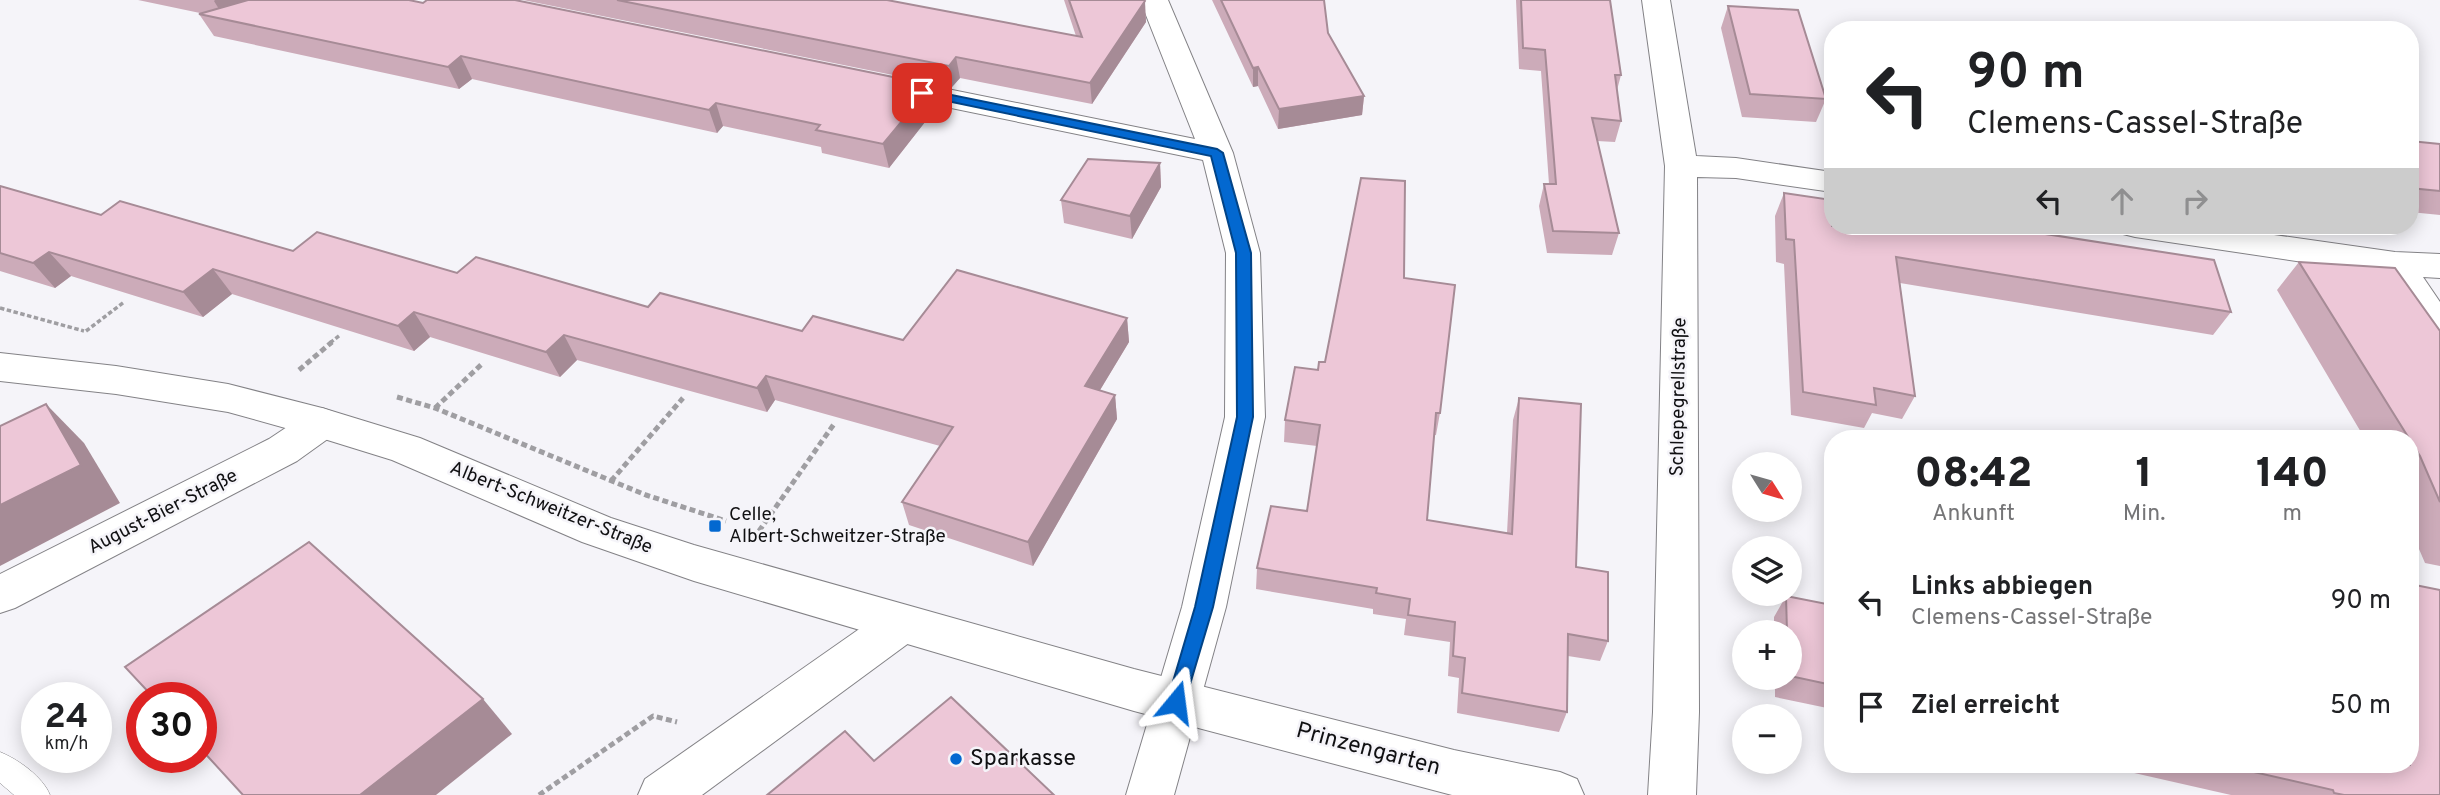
<!DOCTYPE html>
<html lang="de">
<head>
<meta charset="utf-8">
<style>
  body { margin:0; font-family:Overpass,sans-serif; background:#f2f2f2; color:#202124; height:100vh; display:flex; flex-direction:column; font-size:26px; white-space:nowrap }
  * { box-sizing:border-box; margin:0 }
  p { font-size:23px; color:#757577 }
  .icon { flex:none; width:38px; height:38px; fill:none; stroke:currentColor; stroke-width:2; stroke-linecap:round; stroke-linejoin:round }
  .map { position:relative; flex:1; overflow:hidden }
  .side { position:absolute; left:1824px; top:430px; width:595px; height:343px; display:flex; flex-direction:column; background:#fff; border-radius:28px; box-shadow:0 4px 18px #0003 }
  .side>* { flex:none }
  .hud { position:absolute; left:1824px; top:21px; width:595px; height:214px; border-radius:28px; box-shadow:0 4px 18px #0003; background:#fff; color:#202124; overflow:hidden }
  .needle { width:46px; rotate:127deg }
  .buttons { position:absolute; left:1732px; top:452px; display:grid; gap:14px }
  .buttons a { display:grid; place-items:center; width:70px; height:70px; border-radius:50%; background:#fff; box-shadow:0 4px 18px #0003; font-size:35px }
  .speed { position:absolute; left:21px; top:682px; display:flex; gap:14px; font-size:35px; font-weight:700; text-align:center }
  .speed>* { display:grid; place-content:center; width:91px; height:91px; border-radius:50%; background:#fff; box-shadow:0 4px 18px #0003; line-height:1 }
  .speed small { font-size:18px; font-weight:400 }
  .speed .limit { border:10px solid #d22; background:#fff; color:#111 }
  .pin { position:absolute; display:grid; place-items:center; width:60px; height:60px; color:#fff; margin:-30px; border-radius:14px; box-shadow:0 4px 10px #0006 }
  .me { position:absolute; width:77px; margin:-38px; rotate:16deg; stroke-linejoin:round; filter:drop-shadow(0 0 5px #0008) }
  .turn { display:flex; align-items:center; gap:24px; height:147px; padding:0 28px; font-size:32px }
  .turn .icon { width:91px; height:91px; stroke-width:2.5 }
  .turn b { display:block; font-size:49px; line-height:60px }
  .lanes { display:flex; align-items:center; height:66px; padding:0 28px; background:#0003; justify-content:center; gap:35px; direction:ltr }
  .lanes .off { opacity:.35 }
  .eta { display:flex; justify-content:space-evenly; align-items:center; height:119px; text-align:center }
  .eta b { font-size:42px; font-weight:800; line-height:49px }
  ul { padding:0; list-style:none }
  li { display:flex; align-items:center; gap:21px; height:105px; padding:0 28px }
  li div { flex:1 }
  li b { display:block; font-size:26px }
  li em { font-style:normal }
  .map>svg:first-child { display:block }
  .lines { fill:none; stroke-linecap:round; stroke-linejoin:round }
  .service-casing { stroke:#838286; stroke-width:1 }
  .minor-casing { stroke:#838286; stroke-width:2 }
  .tertiary-casing { stroke:#838286; stroke-width:2 }
  .path-far1 { stroke:#9f9ea2; stroke-width:3.5; stroke-dasharray:4.5 2.5; stroke-linecap:butt }
  .path { stroke:#9f9ea2; stroke-width:5; stroke-dasharray:6 3.5; stroke-linecap:butt }
  .service { fill:#fff; fill-rule:evenodd }
  .minor { fill:#fff; fill-rule:evenodd }
  .tertiary { fill:#fff; fill-rule:evenodd }
  .wall { fill:#ccabb9 }
  .shaded-wall { fill:#a68b96 }
  .building { fill:#edc7d7; stroke:#a68b96; stroke-width:2 }
  .route { fill:#0368d0; stroke:#024487; stroke-width:2 }
  .poi-dot { fill:#0368d0; stroke:#f5f4f9; stroke-width:2.5 }
  .labels { text-anchor:middle; dominant-baseline:central; stroke-width:5; stroke-linejoin:round; paint-order:stroke }
  .street-label { font-size:19px; fill:#101012; stroke:#f5f4f9 }
  .poi-label { font-size:19px; fill:#101012; stroke:#f5f4f9; text-anchor:start }
  .near-street-label { font-size:23px; fill:#101012; stroke:#f5f4f9 }
  .near-poi-label { font-size:23px; fill:#101012; stroke:#f5f4f9; text-anchor:start }
</style>
</head>
<body>
<div class="map">
<svg width="2440" height="795" viewBox="0 0 2440 795">
  <rect width="100%" height="100%" fill="#f5f4f9"/>
  <g class="lines">
    <defs>
      <path id="service" d="M 0,752 C 18,759 43,777 50,795 L 14,795 L 0,783 Z"/>
      <g id="minor">
        <path d="M 1140,0 L 1168,0 L 1233,153 L 1260,253 L 1265,417 L 1226,607 L 1174,795 L 1126,795 L 1182,607 L 1225,417 L 1226,253 L 1203,160 L 883,94 L 872,91 L 868,85 L 872,79 L 883,76 L 1195,139 Z"/>
        <path d="M 1642,0 L 1670,0 L 1696,156 L 1736,158 L 1832,172 L 1832,192 L 1736,178 L 1697,177 L 1699,712 L 1696,795 L 1648,795 L 1653,712 L 1665,166 Z"/>
        <path d="M 2118,226 L 2211,226 L 2395,252 L 2440,254 L 2440,278 L 2423,277 L 2440,302 L 2440,342 L 2427,338 L 2384,274 L 2135,237 L 2123,234 Z"/>
        <path d="M 322,408 L 336,413 L 342,423 L 336,433 L 297,461 L 15,608 L 0,613 L 0,574 L 269,439 L 308,413 Z"/>
        <path d="M 901,605 L 917,611 L 923,624 L 917,637 L 702,795 L 638,795 L 645,779 L 885,611 Z"/>
      </g>
      <path id="tertiary" d="M 0,353 L 116,366 L 228,384 L 322,408 L 420,438 L 611,518 L 694,545 L 1134,669 L 1454,750 L 1560,772 L 1577,779 L 1584,795 L 1452,795 L 1134,711 L 694,581 L 582,542 L 392,460 L 321,438 L 228,412 L 116,394 L 0,381 Z"/>
    </defs>
    <use href="#service" class="service-casing"/>
    <use href="#minor" class="minor-casing"/>
    <use href="#tertiary" class="tertiary-casing"/>
    <g class="path-far1">
      <path d="M 0,308 L 84,331"/>
      <path d="M 86,331 L 124,302"/>
      <path d="M 330,343 L 340,335"/>
    </g>
    <g class="path">
      <path d="M 299,370 L 332,342"/>
      <path d="M 397,397 L 435,408 L 646,495 L 726,521"/>
      <path d="M 435,408 L 483,363"/>
      <path d="M 611,481 L 683,398"/>
      <path d="M 759,531 L 834,424"/>
      <path d="M 539,795 L 653,716 L 677,722"/>
    </g>
    <use href="#service" class="service"/>
    <use href="#minor" class="minor"/>
    <use href="#tertiary" class="tertiary"/>
  </g>
  <g class="wall">
    <path d="M 138,0 L 409,0 L 936,108 L 889,168 L 822,153 L 821,147 L 723,126 L 717,133 L 472,79 L 459,89 L 214,36 L 199,14 L 200,13 Z"/>
    <path d="M 523,0 L 887,0 L 1076,36 L 1064,0 L 1144,0 L 1146,22 L 1092,104 L 960,78 L 952,87 Z"/>
    <path d="M 1212,0 L 1324,0 L 1328,33 L 1364,96 L 1362,115 L 1278,129 L 1258,86 L 1253,87 Z"/>
    <path d="M 1516,0 L 1610,0 L 1621,75 L 1617,90 L 1621,121 L 1615,142 L 1597,141 L 1619,233 L 1612,255 L 1547,253 L 1539,206 L 1544,184 L 1549,184 L 1541,71 L 1519,69 Z"/>
    <path d="M 1728,6 L 1826,99 L 1816,122 L 1742,117 L 1721,28 Z"/>
    <path d="M 2410,141 L 2440,144 L 2440,215 L 2410,212 Z"/>
    <path d="M 1160,163 L 1161,187 L 1132,239 L 1064,223 L 1061,200 Z"/>
    <path d="M 0,186 L 101,215 L 293,251 L 457,273 L 648,307 L 802,331 L 903,340 L 1127,318 L 1129,342 L 1100,390 L 1115,395 L 1117,419 L 1033,566 L 909,525 L 902,502 L 940,446 L 775,400 L 767,412 L 577,360 L 560,377 L 430,337 L 414,351 L 232,294 L 203,317 L 71,276 L 55,288 L 0,271 Z"/>
    <path d="M 1784,193 L 2231,312 L 2213,335 L 1900,283 L 1915,396 L 1902,419 L 1872,413 L 1864,428 L 1791,415 L 1784,264 L 1776,262 L 1775,216 Z"/>
    <path d="M 2299,262 L 2440,331 L 2440,566 L 2425,563 L 2410,528 L 2410,439 L 2365,439 L 2277,290 Z"/>
    <path d="M 1404,278 L 1440,413 L 1436,435 L 1434,435 L 1427,520 L 1507,533 L 1513,420 L 1519,398 L 1576,567 L 1608,641 L 1600,661 L 1568,656 L 1567,712 L 1559,732 L 1457,713 L 1459,678 L 1448,676 L 1450,642 L 1404,635 L 1406,619 L 1373,614 L 1373,609 L 1256,589 L 1257,568 L 1307,511 L 1317,446 L 1284,442 L 1285,420 L 1318,370 Z"/>
    <path d="M 1786,596 L 1832,605 L 1832,709 L 1775,697 L 1775,677 L 1790,677 L 1790,632 L 1774,632 L 1774,617 Z"/>
    <path d="M 2099,765 L 2410,765 L 2440,795 L 2231,795 Z"/>
  </g>
  <g class="shaded-wall">
    <path d="M 215,0 L 253,0 L 225,19 L 214,1 Z"/>
    <path d="M 1145,1 L 1146,22 L 1092,104 L 1090,83 Z"/>
    <path d="M 461,56 L 472,79 L 459,89 L 448,67 Z"/>
    <path d="M 956,57 L 960,78 L 952,87 L 949,66 Z"/>
    <path d="M 1258,67 L 1258,86 L 1253,87 L 1253,68 Z"/>
    <path d="M 932,85 L 936,108 L 889,168 L 883,144 Z"/>
    <path d="M 1364,96 L 1362,115 L 1278,129 L 1279,109 Z"/>
    <path d="M 716,103 L 723,126 L 717,133 L 709,110 Z"/>
    <path d="M 1160,163 L 1161,187 L 1132,239 L 1130,216 Z"/>
    <path d="M 49,252 L 71,276 L 55,288 L 33,263 Z"/>
    <path d="M 213,269 L 232,294 L 203,317 L 183,292 Z"/>
    <path d="M 414,312 L 430,337 L 414,351 L 398,326 Z"/>
    <path d="M 1127,318 L 1129,342 L 1088,410 L 1085,386 Z"/>
    <path d="M 564,335 L 577,360 L 560,377 L 546,352 Z"/>
    <path d="M 766,376 L 775,400 L 767,412 L 757,388 Z"/>
    <path d="M 1115,395 L 1117,419 L 1033,566 L 1028,542 Z"/>
    <path d="M 46,404 L 84,443 L 120,503 L 0,566 L 0,505 Z"/>
    <path d="M 483,699 L 512,734 L 436,795 L 360,795 Z"/>
  </g>
  <g class="building">
    <path d="M 248,0 L 409,0 L 423,3 L 427,0 L 515,0 L 932,85 L 883,144 L 816,130 L 820,125 L 716,103 L 709,110 L 461,56 L 448,67 L 199,14 Z"/>
    <path d="M 617,0 L 887,0 L 1082,37 L 1069,0 L 1144,0 L 1145,1 L 1090,83 L 956,57 L 949,66 Z"/>
    <path d="M 1221,0 L 1324,0 L 1328,33 L 1364,96 L 1279,109 L 1258,67 L 1253,68 Z"/>
    <path d="M 1521,0 L 1610,0 L 1621,75 L 1615,75 L 1621,121 L 1592,118 L 1619,233 L 1553,231 L 1544,184 L 1556,184 L 1545,50 L 1523,48 Z"/>
    <path d="M 1728,6 L 1798,10 L 1826,99 L 1750,94 Z"/>
    <path d="M 2410,141 L 2440,144 L 2440,191 L 2410,188 Z"/>
    <path d="M 1088,159 L 1160,163 L 1130,216 L 1061,200 Z"/>
    <path d="M 1361,178 L 1405,181 L 1404,278 L 1455,285 L 1440,413 L 1436,413 L 1427,520 L 1512,534 L 1519,398 L 1581,404 L 1576,567 L 1608,572 L 1608,641 L 1568,634 L 1567,712 L 1462,693 L 1465,658 L 1453,656 L 1455,622 L 1408,615 L 1410,599 L 1376,593 L 1377,588 L 1257,568 L 1271,506 L 1307,511 L 1320,425 L 1285,420 L 1295,367 L 1318,370 L 1319,362 L 1325,362 Z"/>
    <path d="M 0,186 L 101,215 L 120,201 L 293,251 L 317,232 L 457,273 L 476,257 L 648,307 L 660,293 L 802,331 L 813,316 L 903,340 L 957,270 L 1127,318 L 1085,386 L 1115,395 L 1028,542 L 902,502 L 953,427 L 766,376 L 757,388 L 564,335 L 546,352 L 414,312 L 398,326 L 213,269 L 183,292 L 49,252 L 33,263 L 0,253 Z"/>
    <path d="M 1784,193 L 1832,200 L 1832,226 L 1994,226 L 2214,260 L 2231,312 L 1896,257 L 1915,396 L 1874,388 L 1876,405 L 1803,392 L 1794,240 L 1786,239 Z"/>
    <path d="M 2299,262 L 2395,268 L 2440,331 L 2440,502 L 2420,456 Z"/>
    <path d="M 46,404 L 81,465 L 0,505 L 0,426 Z"/>
    <path d="M 309,542 L 483,699 L 360,795 L 243,795 L 201,749 L 201,698 L 154,698 L 125,667 Z"/>
    <path d="M 2410,584 L 2440,590 L 2440,795 L 2344,795 L 2334,793 L 2333,790 L 2223,765 L 2410,765 Z"/>
    <path d="M 1786,596 L 1832,605 L 1832,685 L 1790,676 L 1790,632 L 1787,632 Z"/>
    <path d="M 951,697 L 1054,795 L 767,795 L 845,731 L 874,761 Z"/>
  </g>
  <path class="route" d="M 922,89 L 1217,149 L 1223,153 L 1251,253 L 1253,417 L 1213,607 L 1183,708 L 1176,710 L 1170,708 L 1167,702 L 1195,607 L 1237,417 L 1236,253 L 1211,156 L 918,95 L 918,90 Z"/>
  <g class="poi-dot">
    <rect x="708" y="519" width="14" height="14" rx="3.5"/>
    <circle cx="956" cy="759" r="7"/>
  </g>
  <g class="labels">
    <g class="street-label">
      <text transform="translate(1679 397) rotate(-89)">Schlepegrellstraße</text>
      <text transform="translate(551 508) rotate(22)">Albert-Schweitzer-Straße</text>
      <text transform="translate(163 512) rotate(-27)">August-Bier-Straße</text>
    </g>
    <g class="poi-label">
      <text x="729" y="515">Celle,<tspan x="729" dy="22">Albert-Schweitzer-Straße</tspan></text>
    </g>
    <g class="near-street-label">
      <text transform="translate(1368 750) rotate(15)">Prinzengarten</text>
    </g>
    <g class="near-poi-label">
      <text x="970" y="759">Sparkasse</text>
    </g>
  </g>
</svg>
<div class="buttons">
<a><svg class="needle" viewBox="-14 -14 28 28"><path d="M0-13l5 13h-10z" fill="#e53935"/><path d="M0 13l5-13h-10z" fill="#757577"/></svg></a>
<a><svg class="icon" aria-label="layers" viewBox="0 0 24 24"><path d="M12 4l9 5-9 5-9-5zM3 14l9 5 9-5"/></svg></a>
<a>+</a>
<a>−</a>
</div>
<div class="speed"><div>24<small>km/h</small></div><div class="limit">30</div></div>
<div class="pin" style="left:922px;top:93px;background:#d93025"><svg class="icon" aria-label="arrive" viewBox="0 0 24 24"><path d="M6 21V4h12l-3 4 3 4H6"/></svg></div>
<svg class="me" style="left:1176px;top:702px" viewBox="-20 -20 40 40"><path d="M0-17L14 15 0 8-14 15z" fill="#0368d0" stroke="#fff" stroke-width="4"/></svg>
<div class="hud">
<div class="turn"><svg class="icon" aria-label="left" viewBox="0 0 24 24"><path d="M17 20v-9H6M10 6l-5 5 5 5"/></svg><div><b>90 m</b>Clemens-Cassel-Straße</div></div>
<div class="lanes"><svg class="icon" aria-label="left" viewBox="0 0 24 24"><path d="M17 20v-9H6M10 6l-5 5 5 5"/></svg><svg class="icon off" aria-label="ahead" viewBox="0 0 24 24"><path d="M12 20V5M6 11l6-6 6 6"/></svg><svg class="icon off" aria-label="right" viewBox="0 0 24 24"><path d="M7 20v-9h11M14 6l5 5-5 5"/></svg></div>
</div>
<section class="side">
<div class="eta">
<div><b>08:42</b><p>Ankunft</p></div>
<div><b>1</b><p>Min.</p></div>
<div><b>140</b><p>m</p></div>
</div>
<ul>
<li><svg class="icon" aria-label="left" viewBox="0 0 24 24"><path d="M17 20v-9H6M10 6l-5 5 5 5"/></svg><div><b>Links abbiegen</b><p>Clemens-Cassel-Straße</p></div><em>90 m</em></li>
<li><svg class="icon" aria-label="arrive" viewBox="0 0 24 24"><path d="M6 21V4h12l-3 4 3 4H6"/></svg><div><b>Ziel erreicht</b></div><em>50 m</em></li>
</ul>
</section>
</div>
</body>
</html>
